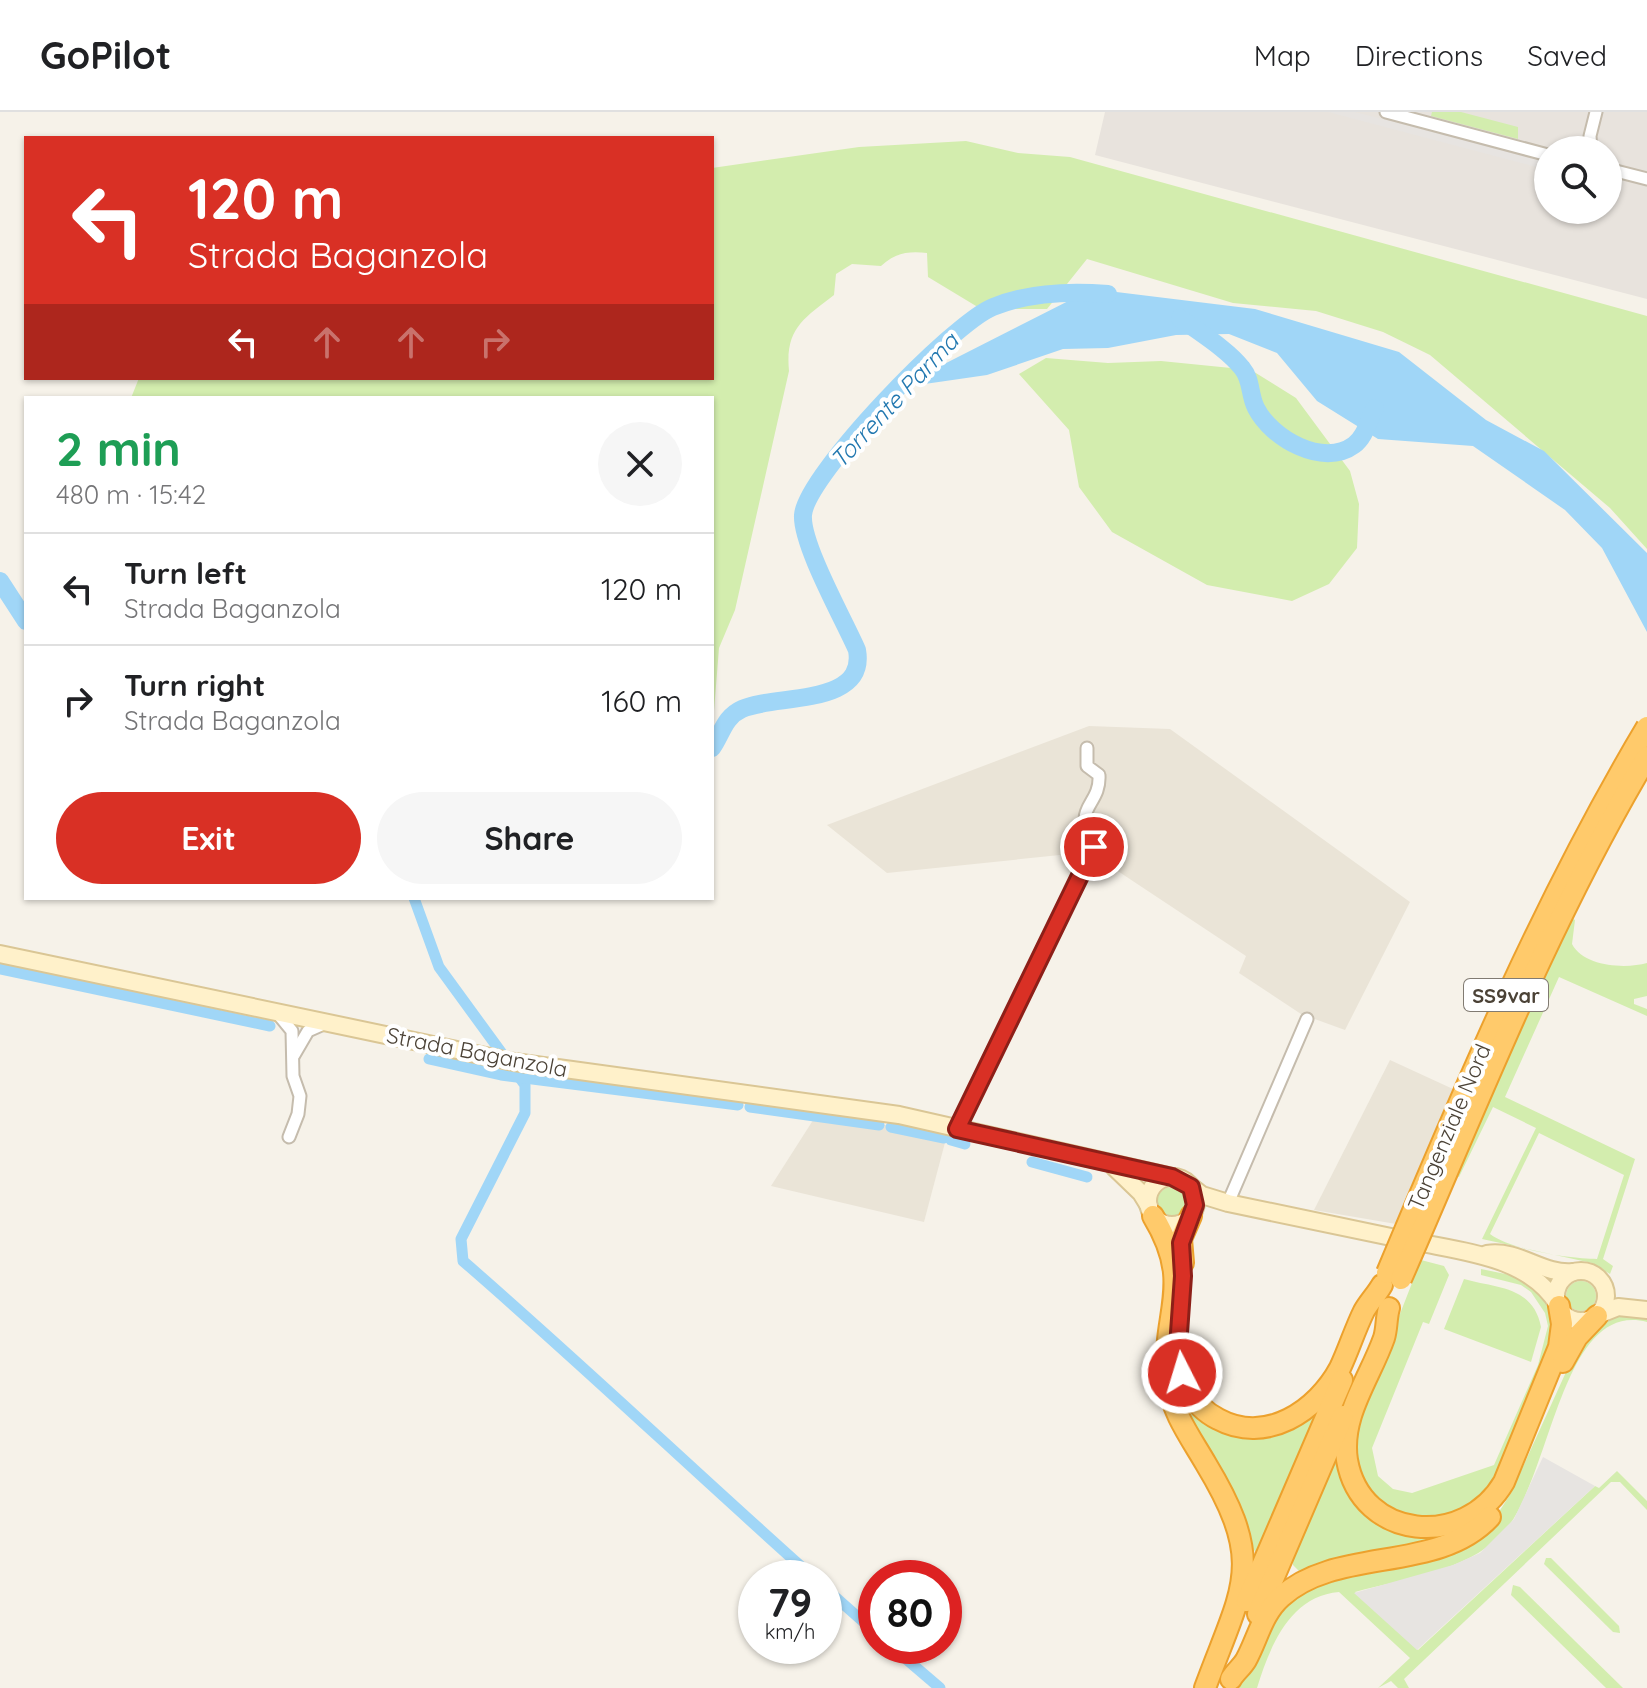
<!DOCTYPE html>
<html lang="en">
<head>
<meta charset="utf-8">
<style>
  body { margin:0; font-family:Quicksand,sans-serif; background:#f6f6f6; color:#202124; height:100vh; display:flex; flex-direction:column; font-size:30px; white-space:nowrap }
  * { box-sizing:border-box; margin:0 }
  p { font-size:26px; color:#757577 }
  .icon { flex:none; width:44px; height:44px; fill:none; stroke:currentColor; stroke-width:2; stroke-linecap:round; stroke-linejoin:round }
  .map { position:relative; flex:1; overflow:hidden }
  .side { position:absolute; left:24px; top:284px; width:690px; height:504px; display:flex; flex-direction:column; background:#fff; border-radius:0px; box-shadow:0 2px 6px #0004 }
  .side>* { flex:none }
  .hud { position:absolute; left:24px; top:24px; width:690px; height:244px; border-radius:0px; box-shadow:0 2px 6px #0004; background:#d93025; color:#fff; overflow:hidden }
  .tools { position:absolute; left:1534px; top:24px; display:grid; gap:16px }
  .tools a { display:grid; place-items:center; width:88px; height:88px; border-radius:50%; background:#fff; box-shadow:0 2px 6px #0004; font-size:40px }
  .speed { position:absolute; left:738px; top:1448px; display:flex; gap:16px; font-size:40px; font-weight:700; text-align:center }
  .speed>* { display:grid; place-content:center; width:104px; height:104px; border-radius:50%; background:#fff; box-shadow:0 2px 6px #0004; line-height:1 }
  .speed small { font-size:20px; font-weight:400 }
  .speed .limit { border:12px solid #d22; background:#fff; color:#111 }
  .pin { position:absolute; display:grid; place-items:center; width:68px; height:68px; color:#fff; margin:-34px; border:4px solid #fff; border-radius:50%; box-shadow:0 2px 8px #0007 }
  .me { position:absolute; width:88px; margin:-44px; rotate:355deg; stroke-linejoin:round; filter:drop-shadow(0 0 6px #0008) }
  .turn { display:flex; align-items:center; gap:28px; height:168px; padding:0 32px; font-size:36px }
  .turn .icon { width:104px; height:104px; stroke-width:2.5 }
  .turn b { display:block; font-size:56px; line-height:68px }
  .lanes { display:flex; align-items:center; height:76px; padding:0 32px; background:#0003; justify-content:center; gap:40px; direction:ltr }
  .lanes .off { opacity:.35 }
  .round { display:grid; place-items:center; flex:none; width:84px; height:84px; border-radius:42px; background:#f6f6f6 }
  .head { display:flex; align-items:center; justify-content:space-between; height:136px; padding:0 32px }
  h1 { font-size:48px; font-weight:700; line-height:60px; color:#1e9e55 }
  .action { display:flex; gap:16px; margin-top:auto; padding:16px 32px }
  .action a { flex:1; height:92px; border-radius:48px; background:#d93025; color:#fff; font-size:32px; font-weight:700; line-height:92px; text-align:center }
  .action a+a { background:#f6f6f6; color:#202124 }
  ul { padding:0; list-style:none }
  li { display:flex; align-items:center; gap:24px; height:112px; padding:0 32px; border-top:2px solid #e0e0e0 }
  li div { flex:1 }
  li b { display:block; font-size:30px }
  li em { font-style:normal }
  header { display:flex; align-items:center; gap:48px; box-sizing:border-box; height:112px; padding:0 40px; background:#fff; border-bottom:2px solid #e0e0e0 }
  header strong { font-size:38px }
  nav { display:flex; gap:44px; margin-inline-start:auto; font-size:28px }
  .map>svg:first-child { display:block }
  .residential { fill:#eae4d7 }
  .industrial { fill:#e8e3dd; fill-rule:evenodd }
  .green { fill:#d3edae; fill-rule:evenodd }
  .parking { fill:#e7e4e1 }
  .water { fill:#a0d6f7 }
  .lines { fill:none; stroke-linecap:round; stroke-linejoin:round }
  .canal { stroke:#a0d6f7; stroke-width:11 }
  .river { stroke:#a0d6f7; stroke-width:18 }
  .street-casing { stroke:#c5bcad; stroke-width:15 }
  .secondary-casing { stroke:#dac695; stroke-width:20 }
  .highway-casing { stroke:#eca12d; stroke-width:24 }
  .street { stroke:#fff; stroke-width:11 }
  .secondary { stroke:#fff1ca; stroke-width:16 }
  .highway { stroke:#ffca6b; stroke-width:20 }
  .highway-bridge-casing { stroke:#eca12d; stroke-width:24; stroke-linecap:butt }
  .highway-bridge { stroke:#ffca6b; stroke-width:20 }
  .route-casing { stroke:#8d1f18; stroke-width:20 }
  .route { stroke:#d93025; stroke-width:14 }
  .labels { text-anchor:middle; dominant-baseline:central; stroke-width:8; stroke-linejoin:round; paint-order:stroke }
  .shield { fill:#fff; stroke:#817b72; stroke-width:2 }
  .shield-label { font-size:20px; font-weight:bold; fill:#4b4236 }
  .street-label { font-size:22px; fill:#4b4236; stroke:#fff }
  .water-label { font-size:24px; font-style:italic; fill:#2278b0; stroke:#fff }
</style>
</head>
<body>
<header>
<strong>GoPilot</strong>
<nav><a>Map</a><a>Directions</a><a>Saved</a></nav>
</header>
<div class="map">
<svg width="1647" height="1576" viewBox="0 0 1647 1576">
  <rect width="100%" height="100%" fill="#f6f2e9"/>
  <g class="residential">
    <path d="M 1089,614 L 1170,617 L 1410,790 L 1345,918 L 1301,902 L 1239,861 L 1246,844 L 1089,740 L 887,761 L 827,713 Z"/>
    <path d="M 1390,948 L 1453,977 L 1396,1112 L 1314,1098 Z"/>
    <path d="M 817,1002 L 947,1023 L 924,1110 L 771,1074 Z"/>
  </g>
  <path class="industrial" d="M 1105,0 L 1647,0 L 1647,187 L 1095,43 ZM 1548,38 L 1608,38 L 1608,98 L 1548,98 Z"/>
  <g class="green">
    <path d="M 1432,0 L 1461,0 L 1518,15 L 1518,27 L 1431,4 Z"/>
    <path d="M 966,29 L 1018,41 L 1070,45 L 1647,204 L 1647,437 L 1610,396 L 1430,243 L 1383,220 L 1316,199 L 1233,191 L 1087,147 L 1047,197 L 981,197 L 928,165 L 927,141 C 908,139 895,141 881,154 L 852,152 L 836,162 L 834,183 C 803,207 785,217 789,259 L 735,498 L 719,536 L 712,624 L 712,286 L 131,286 L 139,266 L 712,266 L 712,56 L 859,35 Z"/>
    <path d="M 1046,246 L 1108,251 L 1161,249 L 1251,258 L 1296,286 L 1350,359 L 1359,392 L 1357,436 L 1329,472 L 1292,489 L 1207,473 L 1112,420 L 1079,375 L 1069,318 L 1019,262 Z"/>
    <path d="M 1571,806 L 1575,808 L 1572,832 C 1584,855 1626,857 1647,851 L 1647,884 L 1634,887 L 1634,892 L 1647,897 L 1647,904 L 1559,865 L 1505,985 L 1635,1047 L 1603,1147 L 1613,1154 L 1610,1162 L 1592,1151 L 1482,1127 L 1536,1016 L 1493,995 L 1459,1065 L 1456,1064 ZM 1539,1021 L 1624,1063 L 1597,1147 C 1571,1147 1511,1138 1490,1122 Z"/>
    <circle cx="1172" cy="1090" r="15"/>
    <path d="M 1421,1148 L 1444,1154 L 1449,1163 L 1429,1212 L 1423,1210 L 1372,1336 L 1378,1364 L 1393,1377 L 1412,1381 L 1494,1353 L 1538,1253 L 1548,1214 L 1545,1201 L 1531,1180 L 1521,1173 L 1481,1163 L 1481,1157 L 1520,1165 L 1547,1187 L 1557,1216 L 1504,1361 L 1465,1404 L 1403,1407 L 1369,1383 L 1350,1330 Z"/>
    <path d="M 1464,1167 C 1494,1176 1533,1173 1541,1215 L 1531,1250 L 1444,1217 Z"/>
    <circle cx="1581" cy="1184" r="15"/>
    <path d="M 1622,1201 L 1647,1205 L 1647,1210 C 1559,1187 1552,1372 1501,1423 C 1465,1460 1403,1467 1355,1480 L 1418,1538 L 1595,1374 L 1599,1376 L 1617,1359 L 1647,1389 L 1647,1398 L 1620,1370 L 1611,1370 L 1404,1567 L 1409,1576 L 1398,1576 L 1391,1569 L 1378,1576 L 1410,1546 L 1339,1480 C 1290,1484 1270,1534 1257,1576 L 1239,1576 L 1270,1506 L 1307,1473 L 1450,1437 L 1497,1403 L 1511,1381 L 1576,1238 L 1605,1207 Z"/>
    <path d="M 1175,1273 L 1209,1311 L 1315,1302 L 1257,1441 L 1250,1434 L 1193,1321 Z"/>
    <path d="M 1337,1347 L 1356,1384 L 1437,1423 L 1438,1427 L 1300,1460 L 1293,1453 L 1293,1446 Z"/>
    <path d="M 1546,1446 L 1551,1446 L 1619,1514 L 1620,1521 L 1613,1520 L 1544,1452 Z"/>
    <path d="M 1513,1473 L 1520,1475 L 1623,1576 L 1606,1576 L 1511,1483 Z"/>
  </g>
  <g class="parking">
    <path d="M 1328,0 L 1355,0 L 1548,50 L 1548,58 Z"/>
    <path d="M 1543,1345 L 1595,1374 L 1417,1538 L 1354,1481 L 1453,1453 L 1480,1441 L 1514,1407 Z"/>
  </g>
  <path class="water" d="M 1092,177 L 1255,197 L 1399,240 L 1486,308 L 1544,339 L 1647,441 L 1647,520 L 1602,436 L 1565,398 L 1473,334 L 1378,327 L 1317,289 L 1277,241 L 1229,222 L 1176,223 L 1108,236 L 1063,237 L 987,263 L 897,276 Z"/>
  <g class="lines">
    <g class="canal">
      <path d="M 414,786 L 439,855 L 525,973 L 525,1001 L 461,1127 L 463,1149 C 582,1252 696,1361 814,1466"/>
      <path d="M 0,857 L 270,914"/>
      <path d="M 429,947 L 501,963 L 738,993"/>
      <path d="M 750,995 L 879,1013"/>
      <path d="M 891,1015 L 944,1026"/>
      <path d="M 951,1028 L 965,1032"/>
      <path d="M 1032,1050 L 1087,1065"/>
      <path d="M 824,1475 L 876,1521"/>
      <path d="M 891,1534 L 940,1576"/>
    </g>
    <g class="river">
      <path d="M 1180,206 C 1200,221 1227,237 1242,256 C 1252,268 1249,282 1256,296 C 1271,326 1323,356 1354,333 C 1366,324 1368,308 1375,296"/>
      <path d="M 0,469 L 26,509"/>
      <path d="M 712,636 C 722,622 724,605 742,597 C 774,582 867,595 857,538 C 844,508 801,432 803,403 C 806,363 953,211 993,195 C 1027,181 1071,179 1108,182"/>
    </g>
    <defs>
      <g id="street">
        <path d="M 1386,0 L 1548,43"/>
        <path d="M 1591,38 L 1590,24 L 1596,0"/>
        <path d="M 1608,57 L 1647,67"/>
        <path d="M 278,902 L 292,919 L 293,964 L 300,984 L 298,1002 L 289,1025"/>
        <path d="M 294,943 L 308,919 L 326,911"/>
        <path d="M 957,1017 L 1094,735 L 1096,730 C 1069,695 1101,695 1099,663 L 1087,654 L 1087,636"/>
        <path d="M 1228,1091 L 1307,907"/>
      </g>
      <g id="secondary">
        <path d="M 0,842 L 514,950 L 899,1003 L 1177,1066"/>
        <path d="M 1114,1055 L 1141,1081 L 1149,1094"/>
        <circle cx="1172" cy="1089" r="24"/>
        <path d="M 1188,1072 L 1202,1083 L 1228,1091 L 1391,1125"/>
        <path d="M 1427,1132 C 1474,1141 1532,1149 1558,1193"/>
        <path d="M 1487,1142 C 1519,1137 1542,1163 1573,1160"/>
        <circle cx="1581" cy="1184" r="25"/>
        <path d="M 1598,1203 L 1618,1195 L 1647,1198"/>
      </g>
      <g id="highway">
        <path d="M 1153,1104 C 1196,1175 1160,1200 1168,1270 C 1172,1301 1191,1326 1206,1352 C 1267,1453 1242,1475 1205,1576"/>
        <path d="M 1183,1151 L 1181,1127 L 1191,1104"/>
        <path d="M 1389,1196 C 1386,1206 1387,1217 1384,1226 C 1370,1266 1340,1304 1347,1348 C 1361,1429 1465,1437 1504,1370 L 1559,1235 L 1562,1212 L 1559,1194"/>
        <path d="M 1178,1235 C 1179,1264 1190,1293 1218,1307 C 1266,1333 1317,1299 1340,1256 C 1349,1237 1355,1217 1364,1199 C 1369,1190 1377,1182 1382,1173"/>
        <path d="M 1563,1250 L 1577,1225 L 1597,1204"/>
        <path d="M 1247,1489 L 1342,1268"/>
        <path d="M 1258,1502 L 1343,1304"/>
        <path d="M 1231,1567 C 1235,1560 1242,1555 1246,1548 C 1258,1526 1262,1502 1281,1485 C 1337,1434 1437,1462 1490,1405"/>
      </g>
    </defs>
    <use href="#street" class="street-casing"/>
    <use href="#secondary" class="secondary-casing"/>
    <use href="#highway" class="highway-casing"/>
    <use href="#street" class="street"/>
    <use href="#secondary" class="secondary"/>
    <use href="#highway" class="highway"/>
    <defs>
      <g id="highway-bridge">
        <path d="M 1387,1161 C 1465,975 1543,789 1647,615"/>
        <path d="M 1401,1167 C 1478,991 1548,811 1647,645"/>
      </g>
    </defs>
    <use href="#highway-bridge" class="highway-bridge-casing"/>
    <use href="#highway-bridge" class="highway-bridge"/>
  </g>
  <g class="lines">
    <defs>
      <path id="route" d="M 1094,735 L 957,1017 L 1172,1065 L 1191,1075 L 1195,1093 L 1181,1131 L 1183,1164 L 1178,1235 L 1182,1261"/>
    </defs>
    <use href="#route" class="route-casing"/>
    <use href="#route" class="route"/>
  </g>
  <g class="labels">
    <rect class="shield" x="1464" y="867" width="84" height="32" rx="6"/>
    <g class="shield-label">
      <text x="1506" y="883">SS9var</text>
    </g>
    <g class="street-label">
      <text transform="translate(477 940) rotate(11)">Strada Baganzola</text>
      <text transform="translate(1449 1015) rotate(-67)">Tangenziale Nord</text>
    </g>
    <g class="water-label">
      <text transform="translate(894 288) rotate(-47)">Torrente Parma</text>
    </g>
  </g>
</svg>
<div class="tools">
<a><svg class="icon" aria-label="search" viewBox="0 0 24 24"><circle cx="10" cy="10" r="6"/><path d="M15 15l6 6"/></svg></a>
</div>
<div class="speed"><div>79<small>km/h</small></div><div class="limit">80</div></div>
<div class="pin" style="left:1094px;top:735px;background:#d93025"><svg class="icon" aria-label="arrive" viewBox="0 0 24 24"><path d="M6 21V4h12l-3 4 3 4H6"/></svg></div>
<svg class="me" style="left:1182px;top:1261px" viewBox="-20 -20 40 40"><circle r="17" fill="#d93025" stroke="#fff" stroke-width="3"/><path d="M0-11L8 9 0 5-8 9z" fill="#fff"/></svg>
<div class="hud">
<div class="turn"><svg class="icon" aria-label="left" viewBox="0 0 24 24"><path d="M17 20v-9H6M10 6l-5 5 5 5"/></svg><div><b>120 m</b>Strada Baganzola</div></div>
<div class="lanes"><svg class="icon" aria-label="left" viewBox="0 0 24 24"><path d="M17 20v-9H6M10 6l-5 5 5 5"/></svg><svg class="icon off" aria-label="ahead" viewBox="0 0 24 24"><path d="M12 20V5M6 11l6-6 6 6"/></svg><svg class="icon off" aria-label="ahead" viewBox="0 0 24 24"><path d="M12 20V5M6 11l6-6 6 6"/></svg><svg class="icon off" aria-label="right" viewBox="0 0 24 24"><path d="M7 20v-9h11M14 6l5 5-5 5"/></svg></div>
</div>
<section class="side">
<div class="head"><div><h1>2 min</h1><p>480 m · 15:42</p></div><a class="round"><svg class="icon" aria-label="close" viewBox="0 0 24 24"><path d="M6 6l12 12M18 6L6 18"/></svg></a></div>
<ul>
<li><svg class="icon" aria-label="left" viewBox="0 0 24 24"><path d="M17 20v-9H6M10 6l-5 5 5 5"/></svg><div><b>Turn left</b><p>Strada Baganzola</p></div><em>120 m</em></li>
<li><svg class="icon" aria-label="right" viewBox="0 0 24 24"><path d="M7 20v-9h11M14 6l5 5-5 5"/></svg><div><b>Turn right</b><p>Strada Baganzola</p></div><em>160 m</em></li>
</ul>
<div class="action"><a>Exit</a><a>Share</a></div>
</section>
</div>
</body>
</html>
